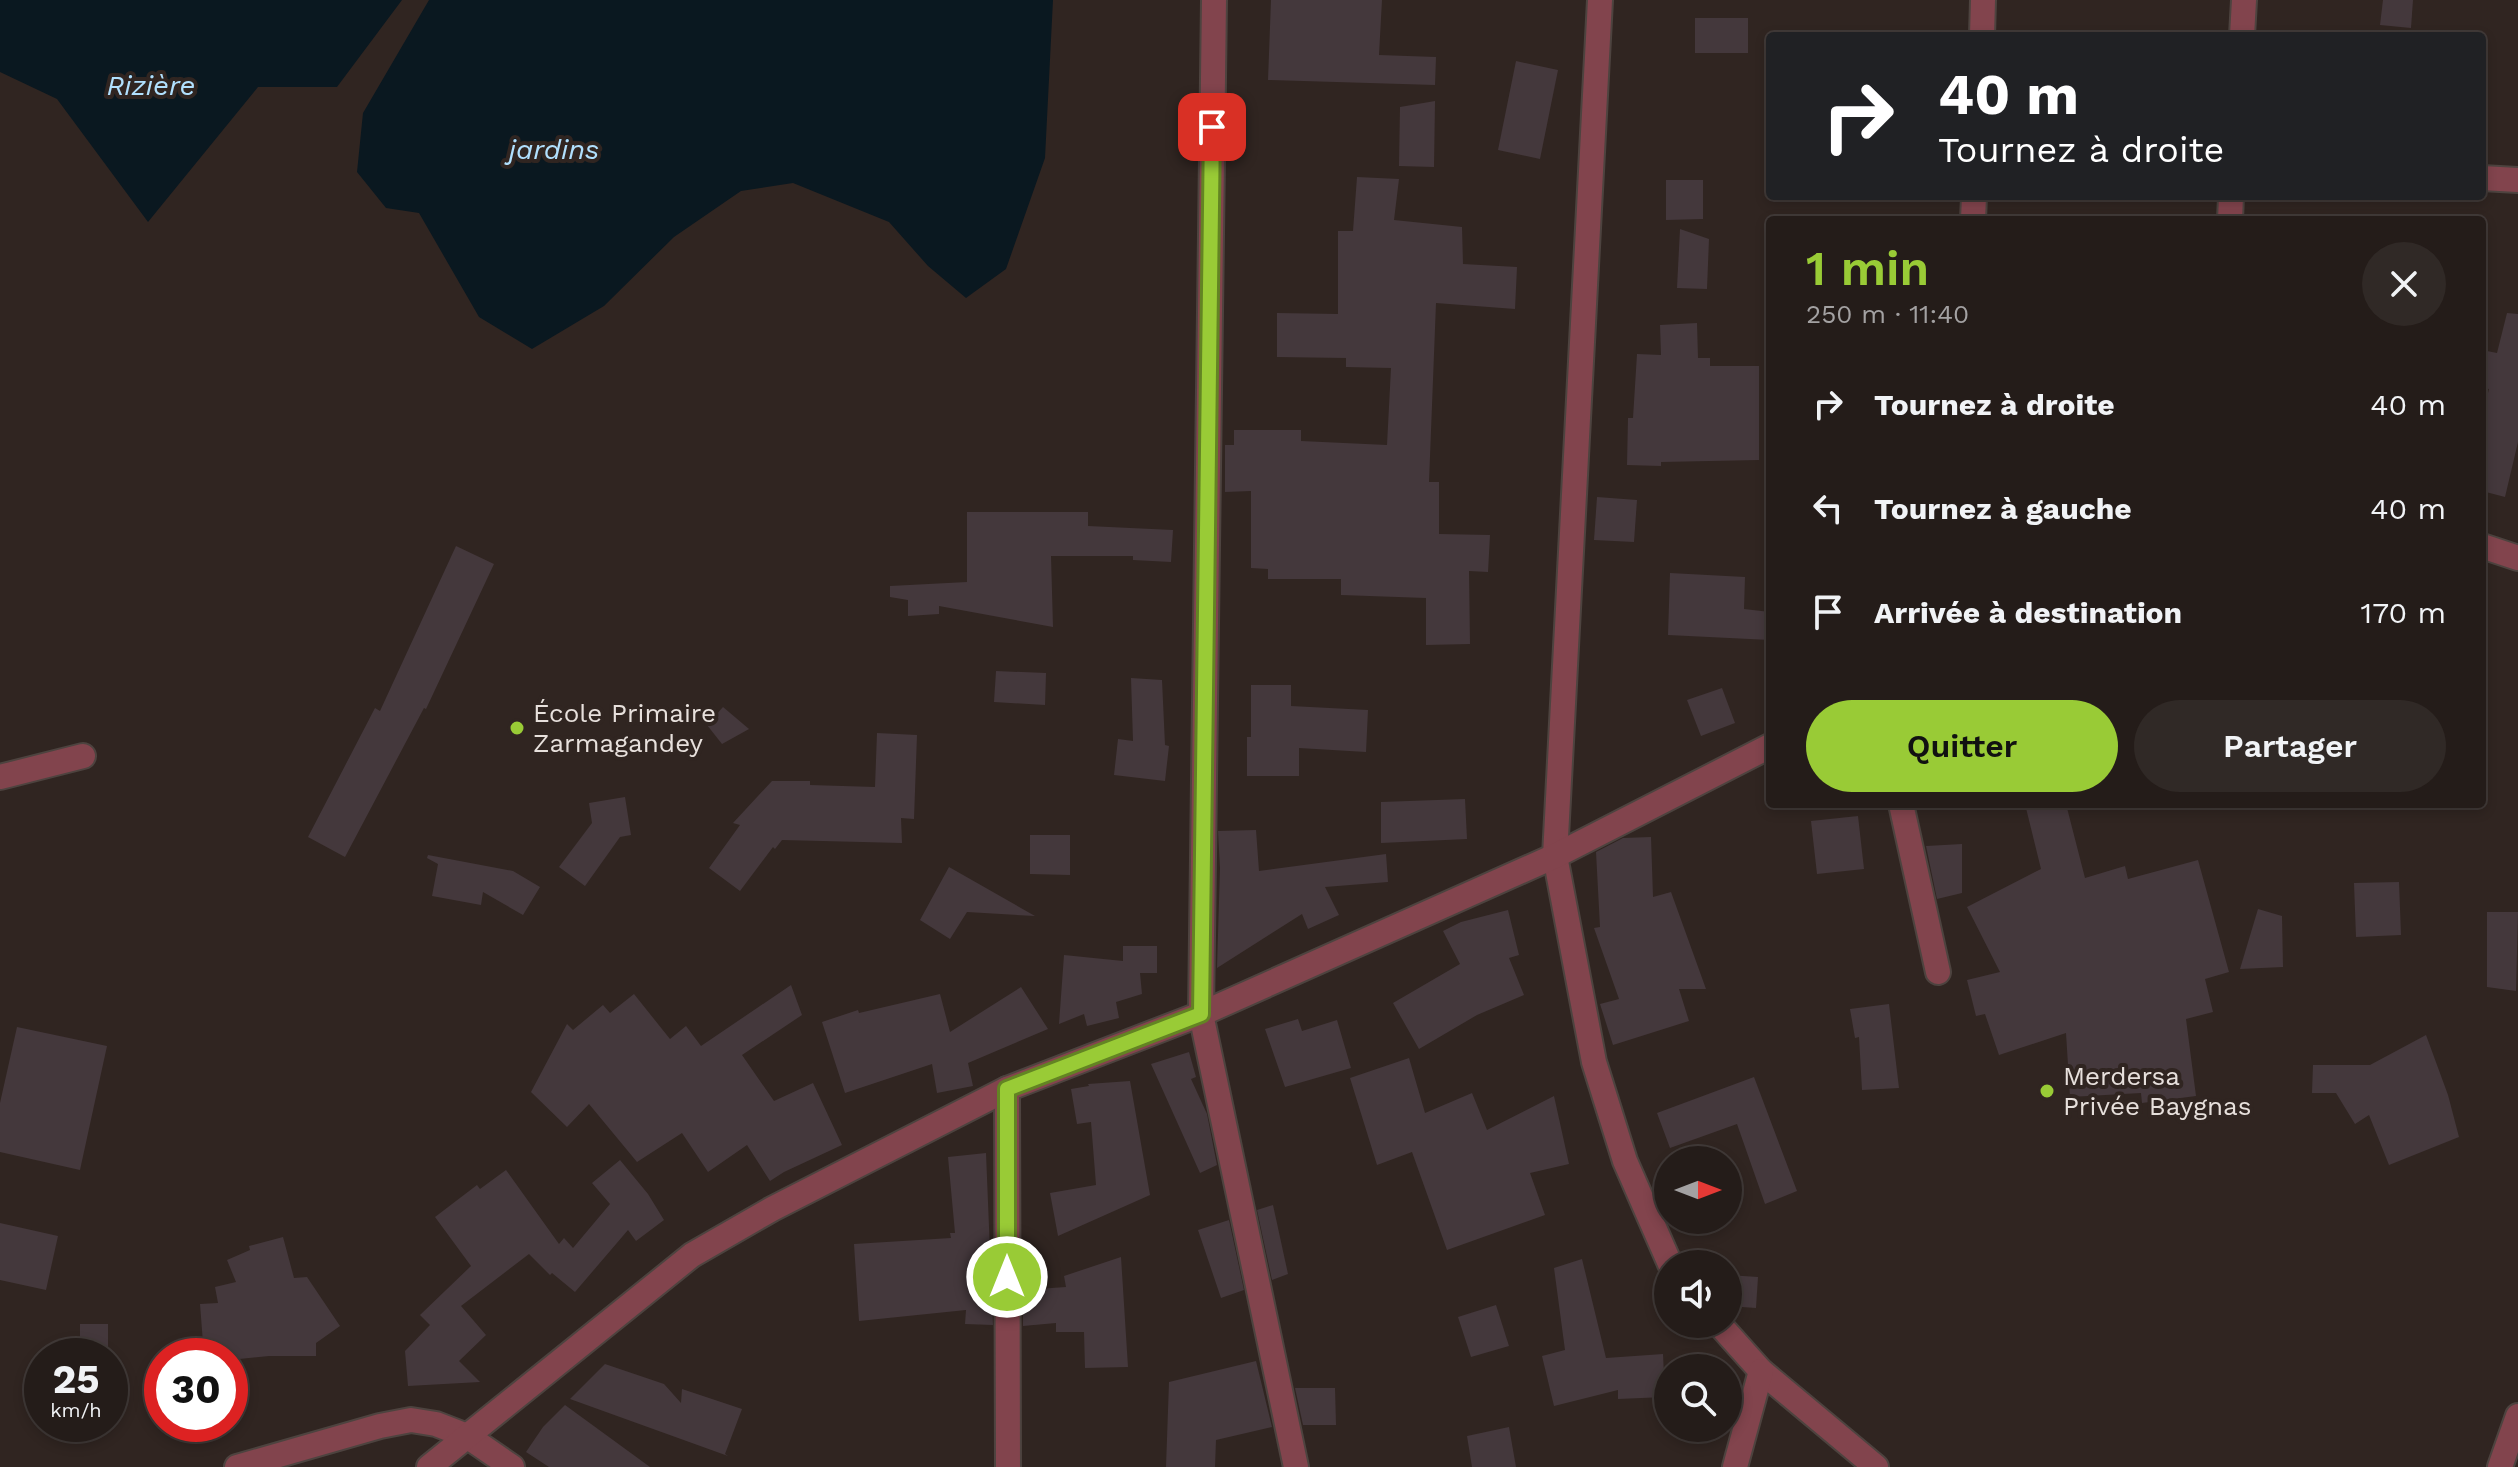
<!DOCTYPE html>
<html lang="fr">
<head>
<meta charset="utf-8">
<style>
  body { margin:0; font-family:"Work Sans",sans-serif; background:#302926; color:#f1f3f6; height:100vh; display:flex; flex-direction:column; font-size:30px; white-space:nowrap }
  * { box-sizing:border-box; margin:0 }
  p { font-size:26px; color:#a3a1a2 }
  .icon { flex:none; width:44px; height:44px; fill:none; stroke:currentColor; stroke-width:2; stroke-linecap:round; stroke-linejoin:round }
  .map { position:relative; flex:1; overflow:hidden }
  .sheet { position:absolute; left:1766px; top:216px; width:720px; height:592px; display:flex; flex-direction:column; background:#241c19; border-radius:8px; box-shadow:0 4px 12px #0003,0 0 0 2px #413a38 }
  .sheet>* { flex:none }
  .top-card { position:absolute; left:1766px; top:32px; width:720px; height:168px; border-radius:8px; box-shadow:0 4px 12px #0003,0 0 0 2px #413a38; background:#202124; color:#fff; overflow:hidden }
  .needle { width:52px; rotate:90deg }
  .tools { position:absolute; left:1654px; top:1146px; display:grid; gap:16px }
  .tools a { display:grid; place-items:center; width:88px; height:88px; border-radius:50%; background:#241c19; box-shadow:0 4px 12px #0003,0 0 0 2px #413a38; font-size:40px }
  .speed { position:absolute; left:24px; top:1338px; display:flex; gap:16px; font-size:40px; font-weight:700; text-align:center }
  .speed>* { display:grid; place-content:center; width:104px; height:104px; border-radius:50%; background:#241c19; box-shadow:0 4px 12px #0003,0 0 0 2px #413a38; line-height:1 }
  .speed small { font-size:20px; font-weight:400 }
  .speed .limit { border:12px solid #d22; background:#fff; color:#111 }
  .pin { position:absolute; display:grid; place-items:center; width:68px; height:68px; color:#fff; margin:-34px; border-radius:16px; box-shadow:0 4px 12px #0006 }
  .me { position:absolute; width:88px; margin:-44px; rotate:0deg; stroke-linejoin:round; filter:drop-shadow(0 0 6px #0008) }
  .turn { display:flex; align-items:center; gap:28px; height:168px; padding:0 40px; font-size:36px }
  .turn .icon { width:104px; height:104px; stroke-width:2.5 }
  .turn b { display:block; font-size:56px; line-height:68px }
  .round { display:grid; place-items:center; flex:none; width:84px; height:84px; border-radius:42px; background:#302926 }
  .overview { display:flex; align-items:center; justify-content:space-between; height:136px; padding:0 40px }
  h1 { font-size:48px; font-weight:600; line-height:60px; color:#99cb36 }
  .action { display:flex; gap:16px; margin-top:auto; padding:16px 40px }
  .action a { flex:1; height:92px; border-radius:48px; background:#99cb36; color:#111; font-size:32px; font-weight:600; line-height:92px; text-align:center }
  .action a+a { background:#302926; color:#f1f3f6 }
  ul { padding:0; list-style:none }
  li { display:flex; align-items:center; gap:24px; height:104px; padding:0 40px }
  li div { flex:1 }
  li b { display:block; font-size:30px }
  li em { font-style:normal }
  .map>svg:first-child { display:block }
  .water { fill:#0a1820 }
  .building { fill:#44383c }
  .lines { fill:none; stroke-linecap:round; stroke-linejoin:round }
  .minor-casing { stroke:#4d433f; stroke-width:28 }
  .minor { stroke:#82444d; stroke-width:24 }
  .route-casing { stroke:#638423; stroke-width:20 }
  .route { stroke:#99cb36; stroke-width:14 }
  .poi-dot { fill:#99cb36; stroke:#302521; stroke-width:3 }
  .labels { text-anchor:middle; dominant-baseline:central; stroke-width:8; stroke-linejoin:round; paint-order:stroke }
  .poi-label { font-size:26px; fill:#e7e0dc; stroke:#302521; text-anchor:start }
  .water-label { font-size:28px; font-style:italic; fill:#b1e0fe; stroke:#302521 }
</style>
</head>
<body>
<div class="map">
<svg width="2518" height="1467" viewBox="0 0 2518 1467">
  <rect width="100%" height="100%" fill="#302521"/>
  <g class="water">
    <path d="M 0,0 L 402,0 L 337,87 L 258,87 L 148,222 L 57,99 L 0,72 Z"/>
    <path d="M 429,0 L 1053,0 L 1045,158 L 1006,269 L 966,298 L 928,266 L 889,222 L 793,183 L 741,191 L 674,237 L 604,306 L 532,349 L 479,317 L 419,213 L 386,208 L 357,172 L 363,113 Z"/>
  </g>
  <g class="building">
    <path d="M 1271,0 L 1382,0 L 1379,55 L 1436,57 L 1435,85 L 1268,80 Z"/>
    <path d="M 2383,0 L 2413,0 L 2411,28 L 2380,25 Z"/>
    <rect x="1695" y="18" width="53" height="35"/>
    <path d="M 1516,61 L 1558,70 L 1540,159 L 1498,150 Z"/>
    <path d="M 1435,101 L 1434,167 L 1399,166 L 1400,107 Z"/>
    <path d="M 1357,177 L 1399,179 L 1394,220 L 1462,227 L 1463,264 L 1517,267 L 1515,309 L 1436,303 L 1429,482 L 1439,482 L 1439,534 L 1490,535 L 1488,572 L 1469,571 L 1470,644 L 1426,645 L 1426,598 L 1341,595 L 1341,579 L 1268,579 L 1268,569 L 1251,568 L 1251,491 L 1225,492 L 1225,445 L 1234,445 L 1234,430 L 1301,430 L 1301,441 L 1387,445 L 1391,368 L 1346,367 L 1346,358 L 1277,357 L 1277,313 L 1338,314 L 1338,231 L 1353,231 Z"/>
    <path d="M 1666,180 L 1703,180 L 1703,219 L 1666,220 Z"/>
    <path d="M 1680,229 L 1709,239 L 1707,289 L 1677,288 Z"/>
    <path d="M 2507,313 L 2518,314 L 2518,442 L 2505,497 L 2482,491 L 2482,417 L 2489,389 L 2482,388 L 2482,382 L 2487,351 L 2497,353 Z"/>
    <path d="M 1697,323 L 1698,358 L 1710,358 L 1710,366 L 1759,366 L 1759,460 L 1661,462 L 1661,466 L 1627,465 L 1628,418 L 1633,418 L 1637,354 L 1661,355 L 1660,325 Z"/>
    <path d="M 1597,497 L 1637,500 L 1634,542 L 1594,540 Z"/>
    <path d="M 967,512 L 1088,512 L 1088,526 L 1173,530 L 1171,562 L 1133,560 L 1133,556 L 1051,556 L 1053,627 L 939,606 L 939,614 L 908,616 L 908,600 L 890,597 L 890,586 L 967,582 Z"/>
    <path d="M 456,546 L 494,564 L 426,709 L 424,708 L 345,857 L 308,837 L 375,708 L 380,711 Z"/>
    <path d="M 1670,573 L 1745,577 L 1744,609 L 1770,612 L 1770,640 L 1668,635 Z"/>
    <path d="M 996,671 L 1046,673 L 1045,705 L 994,702 Z"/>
    <path d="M 1131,678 L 1162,680 L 1165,745 L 1169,746 L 1165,781 L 1114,775 L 1118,739 L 1133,741 Z"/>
    <path d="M 1251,685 L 1291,685 L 1291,706 L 1368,710 L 1366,752 L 1299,748 L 1299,776 L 1247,776 L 1247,737 L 1251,737 Z"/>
    <path d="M 1722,688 L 1735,723 L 1701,736 L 1687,700 Z"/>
    <path d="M 723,707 L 749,729 L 722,744 L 707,725 Z"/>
    <path d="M 877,733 L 917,735 L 914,819 L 901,818 L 902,843 L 782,840 L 775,849 L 773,847 L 740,891 L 709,868 L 740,825 L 733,823 L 772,781 L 810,781 L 810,785 L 875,787 Z"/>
    <path d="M 625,797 L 631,835 L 620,837 L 585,886 L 559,867 L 592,823 L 589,803 Z"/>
    <path d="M 1465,799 L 1467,839 L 1381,843 L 1381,802 Z"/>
    <path d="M 2025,804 L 2066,804 L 2085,878 L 2125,866 L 2128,879 L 2198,860 L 2229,972 L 2205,979 L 2213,1012 L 2186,1019 L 2196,1096 L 2142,1103 L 2141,1093 L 2070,1097 L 2066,1033 L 1999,1055 L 1985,1014 L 1976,1016 L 1967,980 L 2000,972 L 1967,907 L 2041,869 Z"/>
    <path d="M 1858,816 L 1864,869 L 1817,874 L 1811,821 Z"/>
    <path d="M 1256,830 L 1259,871 L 1386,854 L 1388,882 L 1325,887 L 1339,915 L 1308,929 L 1302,914 L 1217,968 L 1220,868 L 1218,831 Z"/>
    <path d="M 1030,835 L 1070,835 L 1070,875 L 1030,874 Z"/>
    <path d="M 1651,837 L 1653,897 L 1671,892 L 1706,989 L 1679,989 L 1689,1021 L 1613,1045 L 1600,1004 L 1619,999 L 1594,928 L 1600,927 L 1596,852 L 1623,838 Z"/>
    <path d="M 1962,844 L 1962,893 L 1937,899 L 1926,846 Z"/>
    <path d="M 428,855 L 513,871 L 540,887 L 523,915 L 483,892 L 481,905 L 432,896 L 438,864 L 427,858 Z"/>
    <path d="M 949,867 L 1035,916 L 967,912 L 950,939 L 920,920 Z"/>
    <path d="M 2399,882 L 2401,935 L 2356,937 L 2354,883 Z"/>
    <path d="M 2258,909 L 2282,916 L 2283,967 L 2240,969 Z"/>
    <path d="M 1508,910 L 1519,955 L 1509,958 L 1524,995 L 1477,1015 L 1419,1049 L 1393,1003 L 1460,964 L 1443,931 L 1461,922 Z"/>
    <path d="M 2487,912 L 2518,912 L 2516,991 L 2487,987 Z"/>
    <path d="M 1123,946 L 1157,946 L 1157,973 L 1140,973 L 1142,994 L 1116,1002 L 1119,1018 L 1087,1026 L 1084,1014 L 1059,1024 L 1064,955 L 1123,961 Z"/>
    <path d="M 791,985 L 802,1015 L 742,1055 L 774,1101 L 813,1083 L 842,1145 L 784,1172 L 770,1181 L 747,1145 L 708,1172 L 682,1133 L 637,1162 L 589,1104 L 567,1127 L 531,1092 L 567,1024 L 573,1030 L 603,1005 L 610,1013 L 634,994 L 670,1039 L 686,1026 L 701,1046 Z"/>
    <path d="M 1021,987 L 1048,1029 L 968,1063 L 973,1086 L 937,1093 L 932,1064 L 845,1093 L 822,1022 L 858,1010 L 859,1013 L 940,994 L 950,1032 Z"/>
    <path d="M 1889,1004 L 1899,1088 L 1862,1090 L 1859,1037 L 1855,1038 L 1850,1009 Z"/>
    <path d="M 1298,1019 L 1302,1031 L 1337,1020 L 1351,1068 L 1285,1087 L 1265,1029 Z"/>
    <path d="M 17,1027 L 107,1046 L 80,1170 L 0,1152 L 0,1103 Z"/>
    <path d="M 2426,1035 L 2448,1095 L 2459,1137 L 2389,1165 L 2369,1115 L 2355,1124 L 2336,1093 L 2312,1093 L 2313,1065 L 2370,1065 Z"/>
    <path d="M 1189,1052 L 1196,1077 L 1191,1079 L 1207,1114 L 1217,1165 L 1200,1173 L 1151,1064 Z"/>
    <path d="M 1409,1058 L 1425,1113 L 1472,1093 L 1487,1130 L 1554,1096 L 1569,1164 L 1530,1173 L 1545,1215 L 1447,1250 L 1412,1152 L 1377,1165 L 1350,1078 Z"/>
    <path d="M 1754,1077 L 1797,1191 L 1765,1204 L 1737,1124 L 1670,1148 L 1657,1113 Z"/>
    <path d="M 1130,1081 L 1150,1195 L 1058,1236 L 1050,1193 L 1096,1185 L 1091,1122 L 1077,1124 L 1071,1089 L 1089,1086 L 1088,1084 Z"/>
    <path d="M 986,1153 L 993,1325 L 965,1324 L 966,1310 L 859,1321 L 854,1244 L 951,1238 L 950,1233 L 955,1233 L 948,1157 Z"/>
    <path d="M 620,1160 L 648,1194 L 664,1220 L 636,1241 L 628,1230 L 575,1292 L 552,1273 L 550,1275 L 529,1254 L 461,1306 L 486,1335 L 459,1361 L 480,1382 L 408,1386 L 405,1351 L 430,1325 L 420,1315 L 471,1266 L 435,1217 L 477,1185 L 480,1189 L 506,1170 L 559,1244 L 564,1238 L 573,1248 L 610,1204 L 592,1183 Z"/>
    <path d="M 1273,1205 L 1288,1274 L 1272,1280 L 1257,1210 Z"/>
    <path d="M 1229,1220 L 1244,1290 L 1221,1298 L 1198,1230 Z"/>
    <path d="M 0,1223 L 58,1236 L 46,1290 L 0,1280 Z"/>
    <path d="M 283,1237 L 294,1278 L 307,1277 L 340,1326 L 316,1343 L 316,1356 L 269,1356 L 230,1360 L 230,1356 L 204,1356 L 200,1304 L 218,1303 L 215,1287 L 236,1282 L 227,1260 L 250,1250 L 249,1246 Z"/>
    <path d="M 1121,1257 L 1128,1367 L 1085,1368 L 1084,1332 L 1056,1332 L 1056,1323 L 1023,1326 L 1023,1290 L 1066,1287 L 1064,1276 Z"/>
    <path d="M 1582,1259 L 1606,1358 L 1663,1354 L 1665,1397 L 1618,1399 L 1618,1390 L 1554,1406 L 1542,1356 L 1565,1350 L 1554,1268 Z"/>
    <path d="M 1728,1275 L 1758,1277 L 1756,1308 L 1728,1306 Z"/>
    <path d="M 1496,1305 L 1509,1346 L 1471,1357 L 1458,1317 Z"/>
    <rect x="80" y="1324" width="28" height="32"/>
    <path d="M 1256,1361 L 1272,1427 L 1216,1440 L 1215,1467 L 1166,1467 L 1169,1382 Z"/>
    <path d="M 605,1364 L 664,1384 L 681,1403 L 682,1389 L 742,1409 L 725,1454 L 728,1456 L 570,1399 Z"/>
    <path d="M 1295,1388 L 1335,1388 L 1336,1425 L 1303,1425 Z"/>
    <path d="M 565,1405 L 650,1467 L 549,1467 L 526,1452 L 543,1427 Z"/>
    <path d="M 1509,1427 L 1516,1467 L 1472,1467 L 1467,1436 Z"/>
  </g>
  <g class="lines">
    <defs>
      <g id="minor">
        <path d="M 1214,0 L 1201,1014 L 1296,1467"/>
        <path d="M 1600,0 L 1555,856 L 1594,1062 L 1625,1161 L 1670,1264"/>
        <path d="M 1982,36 L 1983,0"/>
        <path d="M 2242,36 L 2244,0"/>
        <path d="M 2482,178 L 2518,180"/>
        <path d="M 1973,220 L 1974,196"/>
        <path d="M 2230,220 L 2231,196"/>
        <path d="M 2482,546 L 2518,558"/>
        <path d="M 0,777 L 83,756"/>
        <path d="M 1901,804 L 1938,972"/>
        <path d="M 1007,1089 L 1008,1467"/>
        <path d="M 1719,1324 L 1761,1371 L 1876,1467"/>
        <path d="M 237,1467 L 380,1426 L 411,1420 L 436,1424 L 467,1436 L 512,1467"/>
        <path d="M 429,1467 L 692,1255 L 772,1209 L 1007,1089 L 1201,1014 L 1555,856 L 1770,746"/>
        <path d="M 1735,1467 L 1761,1371"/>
        <path d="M 2500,1467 L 2518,1416"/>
      </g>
    </defs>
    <use href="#minor" class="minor-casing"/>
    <use href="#minor" class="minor"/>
  </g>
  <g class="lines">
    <defs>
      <path id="route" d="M 1007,1277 L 1007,1089 L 1201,1014 L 1212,127"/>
    </defs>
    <use href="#route" class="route-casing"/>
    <use href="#route" class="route"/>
  </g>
  <g class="poi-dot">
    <circle cx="517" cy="728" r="8"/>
    <circle cx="2047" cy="1091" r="8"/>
  </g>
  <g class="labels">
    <g class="poi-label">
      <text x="533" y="713">École Primaire<tspan x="533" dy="30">Zarmagandey</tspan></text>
      <text x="2063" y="1076">Merdersa<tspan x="2063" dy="30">Privée Baygnas</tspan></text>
    </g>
    <g class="water-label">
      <text x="151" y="85">Rizière</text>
      <text x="554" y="149">jardins</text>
    </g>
  </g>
</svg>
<div class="tools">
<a><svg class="needle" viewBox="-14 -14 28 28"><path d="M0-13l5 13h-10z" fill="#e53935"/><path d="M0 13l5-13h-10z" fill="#a3a1a2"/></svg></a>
<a><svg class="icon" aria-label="sound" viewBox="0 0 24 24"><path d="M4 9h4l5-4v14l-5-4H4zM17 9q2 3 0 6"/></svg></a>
<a><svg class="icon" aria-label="search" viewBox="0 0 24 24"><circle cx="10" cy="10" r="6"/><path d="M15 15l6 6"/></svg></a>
</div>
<div class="speed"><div>25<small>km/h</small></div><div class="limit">30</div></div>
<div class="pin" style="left:1212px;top:127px;background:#d93025"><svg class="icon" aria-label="arrive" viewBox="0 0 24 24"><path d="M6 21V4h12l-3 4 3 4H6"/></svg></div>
<svg class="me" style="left:1007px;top:1277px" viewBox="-20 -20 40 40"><circle r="17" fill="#99cb36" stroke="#fff" stroke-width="3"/><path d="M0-11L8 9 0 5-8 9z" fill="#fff"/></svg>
<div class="top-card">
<div class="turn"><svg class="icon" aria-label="right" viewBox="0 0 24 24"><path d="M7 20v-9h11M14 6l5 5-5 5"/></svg><div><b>40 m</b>Tournez à droite</div></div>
</div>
<section class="sheet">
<div class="overview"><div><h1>1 min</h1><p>250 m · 11:40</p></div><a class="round"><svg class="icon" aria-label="close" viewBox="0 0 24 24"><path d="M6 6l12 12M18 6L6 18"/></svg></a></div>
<ul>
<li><svg class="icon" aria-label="right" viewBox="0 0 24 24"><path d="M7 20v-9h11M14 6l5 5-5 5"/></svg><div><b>Tournez à droite</b></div><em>40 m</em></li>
<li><svg class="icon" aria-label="left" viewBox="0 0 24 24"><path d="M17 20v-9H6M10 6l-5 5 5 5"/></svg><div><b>Tournez à gauche</b></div><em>40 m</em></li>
<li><svg class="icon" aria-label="arrive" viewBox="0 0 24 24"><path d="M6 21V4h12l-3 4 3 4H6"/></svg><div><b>Arrivée à destination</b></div><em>170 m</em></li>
</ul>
<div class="action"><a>Quitter</a><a>Partager</a></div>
</section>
</div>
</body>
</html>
